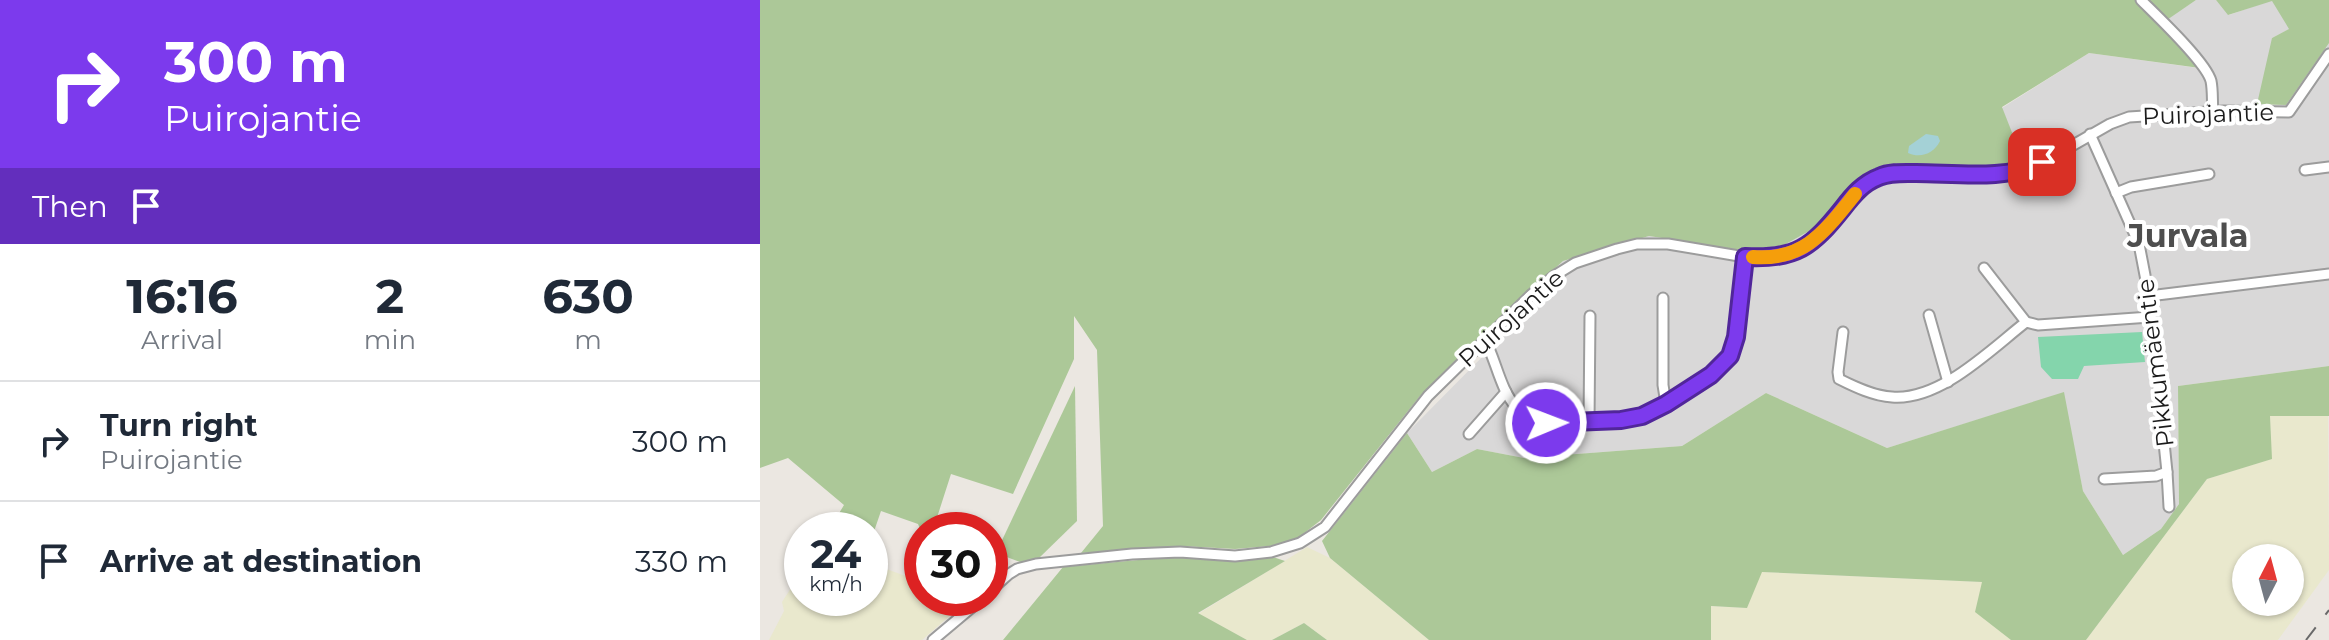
<!DOCTYPE html>
<html lang="en">
<head>
<meta charset="utf-8">
<style>
  body { margin:0; font-family:Montserrat,sans-serif; background:#f2f2f3; color:#1f2937; height:100vh; display:flex; flex-direction:column; font-size:30px; white-space:nowrap }
  * { box-sizing:border-box; margin:0 }
  p { font-size:26px; color:#747a83 }
  .icon { flex:none; width:44px; height:44px; fill:none; stroke:currentColor; stroke-width:2; stroke-linecap:round; stroke-linejoin:round }
  .map { position:relative; flex:1; overflow:hidden }
  .panel { display:flex; flex-direction:column; background:#fff; width:760px }
  .panel>* { flex:none }
  .hud { background:#7c3aed; color:#fff; overflow:hidden }
  .needle { width:52px; rotate:6deg }
  .fabs { position:absolute; left:1472px; top:544px; display:grid; gap:16px }
  .fabs a { display:grid; place-items:center; width:72px; height:72px; border-radius:50%; background:#fff; box-shadow:0 2px 6px #0004; font-size:40px }
  .speed { position:absolute; left:24px; top:512px; display:flex; gap:16px; font-size:40px; font-weight:700; text-align:center }
  .speed>* { display:grid; place-content:center; width:104px; height:104px; border-radius:50%; background:#fff; box-shadow:0 2px 6px #0004; line-height:1 }
  .speed small { font-size:20px; font-weight:400 }
  .speed .limit { border:12px solid #d22; background:#fff; color:#111 }
  .pin { position:absolute; display:grid; place-items:center; width:68px; height:68px; color:#fff; margin:-34px; border-radius:16px; box-shadow:0 4px 12px #0006 }
  .me { position:absolute; width:88px; margin:-44px; rotate:89deg; stroke-linejoin:round; filter:drop-shadow(0 0 6px #0008) }
  .turn { display:flex; align-items:center; gap:28px; height:168px; padding:0 32px; font-size:36px }
  .turn .icon { width:104px; height:104px; stroke-width:2.5 }
  .turn b { display:block; font-size:56px; line-height:68px }
  .then { display:flex; align-items:center; height:76px; padding:0 32px; background:#0003; gap:16px; font-size:30px }
  .eta { display:flex; justify-content:space-evenly; align-items:center; height:136px; text-align:center }
  .eta b { font-size:48px; font-weight:700; line-height:56px }
  ul { padding:0; list-style:none }
  li { display:flex; align-items:center; gap:24px; height:120px; padding:0 32px; border-top:2px solid #e0e1e3 }
  li div { flex:1 }
  li b { display:block; font-size:30px }
  li em { font-style:normal }
  main { display:flex; flex:1; min-height:0 }
  .map>svg:first-child { display:block }
  .residential { fill:#d9d8d8 }
  .farmland { fill:#e9e8cd; fill-rule:evenodd }
  .forest { fill:#acc898 }
  .pitch { fill:#84d5ac }
  .water { fill:#a4d1d6 }
  .lines { fill:none; stroke-linecap:round; stroke-linejoin:round }
  .minor-casing { stroke:#9c9c9c; stroke-width:13 }
  .minor { stroke:#fff; stroke-width:9 }
  .rail { stroke:#696969; stroke-width:2; stroke-dasharray:16 16; stroke-linecap:butt }
  .route-casing { stroke:#51269a; stroke-width:20 }
  .route { stroke:#7c3aed; stroke-width:14 }
  .slow { stroke:#f59e0b; stroke-width:14 }
  .labels { text-anchor:middle; dominant-baseline:central; stroke-width:8; stroke-linejoin:round; paint-order:stroke }
  .street-label { font-size:24px; fill:#1b1b1b; stroke:#fff }
  .district-label { font-size:32px; font-weight:bold; fill:#4e4e4e; stroke:#fff }
</style>
</head>
<body>
<main>
<section class="panel">
<div class="hud">
<div class="turn"><svg class="icon" aria-label="right" viewBox="0 0 24 24"><path d="M7 20v-9h11M14 6l5 5-5 5"/></svg><div><b>300 m</b>Puirojantie</div></div>
<div class="then">Then<svg class="icon" aria-label="arrive" viewBox="0 0 24 24"><path d="M6 21V4h12l-3 4 3 4H6"/></svg></div>
</div>
<div class="eta">
<div><b>16:16</b><p>Arrival</p></div>
<div><b>2</b><p>min</p></div>
<div><b>630</b><p>m</p></div>
</div>
<ul>
<li><svg class="icon" aria-label="right" viewBox="0 0 24 24"><path d="M7 20v-9h11M14 6l5 5-5 5"/></svg><div><b>Turn right</b><p>Puirojantie</p></div><em>300 m</em></li>
<li><svg class="icon" aria-label="arrive" viewBox="0 0 24 24"><path d="M6 21V4h12l-3 4 3 4H6"/></svg><div><b>Arrive at destination</b></div><em>330 m</em></li>
</ul>
</section>
<div class="map">
<svg width="1569" height="640" viewBox="0 0 1569 640">
  <rect width="100%" height="100%" fill="#ebe7e1"/>
  <path class="residential" d="M 1436,0 L 1456,0 L 1469,15 L 1512,0 L 1530,29 L 1512,38 L 1569,43 L 1569,366 L 1418,386 L 1419,504 L 1401,529 L 1363,555 L 1323,491 L 1303,393 L 1127,448 L 1006,393 L 922,446 L 764,458 L 717,449 L 672,472 L 647,433 L 733,346 L 722,335 L 803,261 L 889,236 L 986,251 L 1058,226 L 1115,172 L 1263,163 L 1242,108 L 1329,53 L 1438,68 L 1401,23 Z"/>
  <g class="farmland">
    <path d="M 1568,415 L 1569,570 L 1518,640 L 1326,640 L 1447,479 L 1511,459 L 1510,416 ZM 1486,558 L 1530,558 L 1530,602 L 1486,602 Z"/>
    <path d="M 547,547 L 570,558 L 669,640 L 567,640 L 544,623 L 512,640 L 487,640 L 438,614 Z"/>
    <path d="M 110,563 L 162,582 L 162,598 L 208,600 L 162,640 L 9,640 L 24,611 L 22,602 L 42,571 L 42,598 L 110,598 Z"/>
    <path d="M 1001,572 L 1223,582 L 1216,612 L 1251,640 L 951,640 L 950,606 L 987,608 Z"/>
  </g>
  <g class="forest">
    <path d="M 0,0 L 1436,0 L 1401,24 L 1440,68 L 1329,53 L 1242,107 L 1264,163 L 1115,172 L 1058,226 L 1024,245 L 986,251 L 889,236 L 803,261 L 722,335 L 660,396 L 561,520 L 538,538 L 510,546 L 475,549 L 423,546 L 321,553 L 343,526 L 337,350 L 314,316 L 314,359 L 253,494 L 191,474 L 173,530 L 162,530 L 162,533 L 158,524 L 121,511 L 110,543 L 110,530 L 69,530 L 84,505 L 28,458 L 0,468 Z"/>
    <path d="M 1456,0 L 1569,0 L 1569,43 L 1526,105 L 1497,104 L 1512,38 L 1529,29 L 1512,1 L 1468,15 Z"/>
    <path d="M 1569,366 L 1569,416 L 1510,416 L 1512,459 L 1447,479 L 1326,640 L 1251,640 L 1215,612 L 1222,582 L 1002,572 L 987,608 L 951,606 L 951,640 L 669,640 L 570,558 L 562,541 L 647,433 L 672,472 L 717,449 L 764,458 L 922,446 L 1006,393 L 1127,448 L 1304,392 L 1323,491 L 1363,555 L 1401,529 L 1419,504 L 1418,386 Z"/>
    <path d="M 315,386 L 317,521 L 278,559 L 263,563 L 236,553 Z"/>
    <path d="M 421,556 L 477,561 L 513,557 L 525,561 L 438,613 L 487,640 L 243,640 L 303,567 Z"/>
    <path d="M 544,623 L 567,640 L 512,640 Z"/>
  </g>
  <path class="pitch" d="M 1382,332 L 1385,362 L 1324,366 L 1318,379 L 1292,379 L 1281,367 L 1278,337 Z"/>
  <path class="water" d="M 1166,134 L 1178,136 L 1180,141 C 1174,153 1161,159 1148,153 L 1149,146 Z"/>
  <g class="lines">
    <defs>
      <g id="minor">
        <path d="M 1381,0 C 1397,16 1446,62 1451,81 C 1453,90 1452,102 1453,112"/>
        <path d="M 1330,134 L 1379,244 L 1389,296 L 1407,472 L 1409,507"/>
        <path d="M 1545,170 L 1569,167"/>
        <path d="M 1356,193 L 1371,187 L 1449,174"/>
        <path d="M 1224,268 L 1266,322"/>
        <path d="M 1389,296 L 1569,274"/>
        <path d="M 903,298 L 903,385 L 906,404"/>
        <path d="M 1169,315 L 1188,382"/>
        <path d="M 1083,332 L 1078,372 L 1079,379 C 1095,387 1114,396 1132,397 C 1180,401 1230,350 1266,322 L 1278,325 L 1390,317"/>
        <path d="M 725,340 C 736,360 740,389 756,407 C 764,416 776,421 788,423 C 807,426 863,423 880,417 C 901,410 961,373 970,354 C 982,331 982,283 985,257"/>
        <path d="M 829,422 L 830,316"/>
        <path d="M 709,434 L 746,392"/>
        <path d="M 1344,479 L 1396,476 L 1407,472"/>
        <path d="M 230,591 L 249,574 L 257,569 L 276,564 L 372,554 L 420,552 L 475,556 L 511,552 L 540,543 L 565,527 L 668,396 L 772,294 L 794,276 L 815,263 L 857,249 L 877,244 L 908,244 L 985,257 L 1010,258 L 1029,255 L 1053,241 L 1069,226 L 1096,191 L 1116,178 L 1126,174 L 1262,172 L 1273,168 L 1350,124 L 1369,117 L 1463,111 L 1529,112 L 1569,54"/>
        <path d="M 173,640 L 223,598"/>
      </g>
    </defs>
    <use href="#minor" class="minor-casing"/>
    <use href="#minor" class="minor"/>
    <path class="rail" d="M 1546,640 L 1569,610"/>
  </g>
  <g class="lines">
    <defs>
      <path id="route" d="M 786,423 L 861,420 L 882,416 L 906,404 L 951,375 L 970,356 L 976,337 L 985,257 C 1036,260 1052,247 1083,208 C 1093,195 1103,183 1119,177 C 1130,172 1144,173 1156,173 C 1194,173 1248,181 1282,162"/>
    </defs>
    <use href="#route" class="route-casing"/>
    <use href="#route" class="route"/>
    <path class="slow" d="M 993,257 C 1045,261 1065,231 1095,194"/>
  </g>
  <g class="labels">
    <g class="street-label">
      <text transform="translate(1448 114) rotate(-2)">Puirojantie</text>
      <text transform="translate(751 318) rotate(-42)">Puirojantie</text>
      <text transform="translate(1395 363) rotate(-97)">Pikkumäentie</text>
    </g>
    <g class="district-label">
      <text x="1428" y="235">Jurvala</text>
    </g>
  </g>
</svg>
<div class="fabs">
<a><svg class="needle" viewBox="-14 -14 28 28"><path d="M0-13l5 13h-10z" fill="#e53935"/><path d="M0 13l5-13h-10z" fill="#747a83"/></svg></a>
</div>
<div class="speed"><div>24<small>km/h</small></div><div class="limit">30</div></div>
<div class="pin" style="left:1282px;top:162px;background:#d93025"><svg class="icon" aria-label="arrive" viewBox="0 0 24 24"><path d="M6 21V4h12l-3 4 3 4H6"/></svg></div>
<svg class="me" style="left:786px;top:423px" viewBox="-20 -20 40 40"><circle r="17" fill="#7c3aed" stroke="#fff" stroke-width="3"/><path d="M0-11L8 9 0 5-8 9z" fill="#fff"/></svg>
</div>
</main>
</body>
</html>
